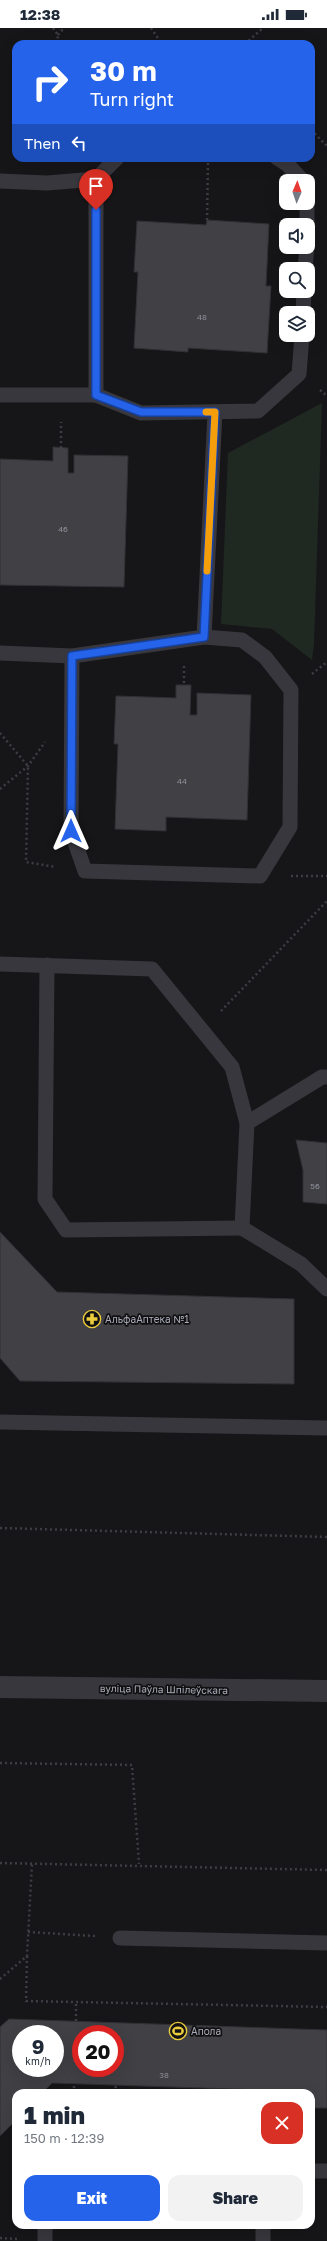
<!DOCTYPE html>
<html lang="en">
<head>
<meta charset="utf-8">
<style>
  body { margin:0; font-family:"Golos Text",sans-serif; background:#f2f2f3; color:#1f2937; height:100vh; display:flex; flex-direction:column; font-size:15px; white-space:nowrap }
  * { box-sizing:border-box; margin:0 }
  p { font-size:13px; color:#747a83 }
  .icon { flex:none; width:22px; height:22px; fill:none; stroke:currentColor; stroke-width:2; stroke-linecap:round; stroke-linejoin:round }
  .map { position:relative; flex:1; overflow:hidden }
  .panel { position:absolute; left:12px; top:2061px; width:303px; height:140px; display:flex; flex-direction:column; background:#fff; border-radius:12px; box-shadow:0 4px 16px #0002 }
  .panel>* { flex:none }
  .guide { position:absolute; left:12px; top:12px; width:303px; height:122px; border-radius:12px; box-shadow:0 4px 16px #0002; background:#2563eb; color:#fff; overflow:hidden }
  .needle { width:26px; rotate:2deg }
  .tools { position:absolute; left:279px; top:146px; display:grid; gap:8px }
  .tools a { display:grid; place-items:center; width:36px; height:36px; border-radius:8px; background:#fff; box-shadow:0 4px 16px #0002; font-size:20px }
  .speed { position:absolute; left:12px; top:1997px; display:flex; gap:8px; font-size:20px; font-weight:700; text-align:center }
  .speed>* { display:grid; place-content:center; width:52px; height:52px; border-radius:50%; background:#fff; box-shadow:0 4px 16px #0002; line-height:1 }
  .speed small { font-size:10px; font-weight:400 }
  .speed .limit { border:6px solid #d22; background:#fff; color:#111 }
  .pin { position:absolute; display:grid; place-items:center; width:34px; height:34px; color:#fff; margin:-41px -17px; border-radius:50% 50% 50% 0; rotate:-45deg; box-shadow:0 0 4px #0007 }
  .pin .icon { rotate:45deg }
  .me { position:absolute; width:44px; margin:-22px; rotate:0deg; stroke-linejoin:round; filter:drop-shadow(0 0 3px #0008) }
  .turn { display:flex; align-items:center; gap:14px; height:84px; padding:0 12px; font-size:18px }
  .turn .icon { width:52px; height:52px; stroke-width:2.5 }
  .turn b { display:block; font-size:28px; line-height:34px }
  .then { display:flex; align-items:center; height:38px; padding:0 12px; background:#0003; gap:8px; font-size:15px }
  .round { display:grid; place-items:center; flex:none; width:42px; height:42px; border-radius:12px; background:#f2f2f3 }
  .overview { display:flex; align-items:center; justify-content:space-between; height:68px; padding:0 12px }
  h1 { font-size:24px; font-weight:800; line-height:30px }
  .primary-button { display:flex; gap:8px; margin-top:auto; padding:8px 12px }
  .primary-button a { flex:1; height:46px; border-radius:12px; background:#2563eb; color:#fff; font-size:16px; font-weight:800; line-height:46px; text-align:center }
  .primary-button a+a { background:#f2f2f3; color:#1f2937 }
  .status { display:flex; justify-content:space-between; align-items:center; height:28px; padding:0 20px; background:#fff; direction:ltr }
  .status svg { height:11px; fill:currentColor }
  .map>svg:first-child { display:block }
  .green { fill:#202822 }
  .building { fill:#414045; stroke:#313034; fill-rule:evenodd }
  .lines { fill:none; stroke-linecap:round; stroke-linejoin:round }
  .path { stroke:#3d3e44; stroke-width:2.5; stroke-dasharray:2 3; stroke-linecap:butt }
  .service { stroke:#37373d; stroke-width:15 }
  .tertiary { stroke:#37373d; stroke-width:22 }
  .route-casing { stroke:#184099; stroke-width:10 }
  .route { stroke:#2563eb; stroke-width:7 }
  .slow { stroke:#f59e0b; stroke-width:7 }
  .labels { text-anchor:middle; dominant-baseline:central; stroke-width:3.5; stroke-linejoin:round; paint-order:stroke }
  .number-label { font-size:8px; fill:#8f909a }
  .poi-label { font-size:10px; fill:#a9abb7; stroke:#111113; text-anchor:start }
  .street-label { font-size:10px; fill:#a9abb7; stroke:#111113 }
</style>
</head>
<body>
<div class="status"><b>12:38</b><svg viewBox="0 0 49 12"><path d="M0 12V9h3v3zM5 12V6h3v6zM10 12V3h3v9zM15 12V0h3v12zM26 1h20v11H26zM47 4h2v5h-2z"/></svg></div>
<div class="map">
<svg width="327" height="2213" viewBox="0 0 327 2213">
  <rect width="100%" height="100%" fill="#161618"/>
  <path class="green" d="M 322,375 L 314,617 L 312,632 L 272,601 L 221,596 L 228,425 Z"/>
  <g class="building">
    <path d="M 207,192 L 269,196 L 266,258 L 271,258 L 267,325 L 188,320 L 188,324 L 134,320 L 138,244 L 134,244 L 137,193 L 206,197 Z"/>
    <path d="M 53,419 L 68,420 L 68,445 L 74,445 L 74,427 L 128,428 L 124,559 L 0,557 L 0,431 L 53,433 Z"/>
    <path d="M 176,657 L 191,657 L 190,687 L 197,687 L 197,665 L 251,667 L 247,792 L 166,789 L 166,803 L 115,801 L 118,716 L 114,716 L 116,668 L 176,670 Z"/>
    <path d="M 296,1112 L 327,1115 L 327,1176 L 303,1174 L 303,1142 Z"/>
    <path d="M 0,1204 L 57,1264 L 294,1271 L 294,1356 L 20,1353 L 0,1330 Z"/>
    <path d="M 9,1991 L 327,2002 L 327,2080 L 311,2080 L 311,2065 L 291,2065 L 291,2063 L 52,2055 L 42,2065 L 16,2065 L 16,2092 L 0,2108 L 0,1999 ZM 21,2006 L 55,2006 L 55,2040 L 21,2040 ZM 81,2006 L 115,2006 L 115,2040 L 81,2040 Z"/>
  </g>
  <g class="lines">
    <g class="path">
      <path d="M 53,0 L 58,7 L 57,16"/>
      <path d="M 151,0 L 162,16"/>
      <path d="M 58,7 L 64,0"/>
      <path d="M 245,16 L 263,0"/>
      <path d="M 311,102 L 327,118"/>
      <path d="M 207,192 L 208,130"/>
      <path d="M 320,362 L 327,368"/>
      <path d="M 61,420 L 61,394"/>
      <path d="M 184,638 L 184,657"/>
      <path d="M 312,646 L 327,634"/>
      <path d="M 0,705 L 28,738 L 26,834 L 56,839"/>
      <path d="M 0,761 L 28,738 L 45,714"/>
      <path d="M 291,848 L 327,848"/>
      <path d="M 221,983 L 327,873"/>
      <path d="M 0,1500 L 327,1509"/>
      <path d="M 0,1735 L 132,1737 L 139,1836"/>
      <path d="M 0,1835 L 327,1842"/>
      <path d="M 28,1904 L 95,1908"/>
      <path d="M 27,1928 L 26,1973 L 327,1979"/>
      <path d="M 0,1951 L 27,1928 L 32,1836"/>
      <path d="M 76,1993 L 76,1974"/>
      <path d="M 74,2065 L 74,2056"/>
      <path d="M 115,2065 L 116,2057"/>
      <path d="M 250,2065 L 250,2062"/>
      <path d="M 13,2094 L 16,2097"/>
      <path d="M 0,2210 L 18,2211"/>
    </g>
    <g class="service">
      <path d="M 277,130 L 288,137 L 303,153"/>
      <path d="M 96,151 L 96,367 L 141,385 L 258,383 L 299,346 L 302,307"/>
      <path d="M 0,153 L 47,155 L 96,151 L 117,130"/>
      <path d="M 307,175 L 307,197"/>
      <path d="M 305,241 L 307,219"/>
      <path d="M 303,285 L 304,263"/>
      <path d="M 0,367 L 96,367"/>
      <path d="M 204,609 L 215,384"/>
      <path d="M 0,625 L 72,628 L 204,609 L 242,612 L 265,629 L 291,662 L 290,799 L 260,848 L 85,843 L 71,803 L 72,628"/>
      <path d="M 0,936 L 152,941 L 232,1039 L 247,1095"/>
      <path d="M 47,937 L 45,1171 L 66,1202 L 242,1200"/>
      <path d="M 327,1049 L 322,1049 L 247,1095 L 242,1200 L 301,1236 L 327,1261"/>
      <path d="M 0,1394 L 327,1400"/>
      <path d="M 120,1910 L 327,1915"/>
      <path d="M 311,2143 L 327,2143"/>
      <path d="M 263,2197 L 263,2213"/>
      <path d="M 45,2213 L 45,2197"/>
    </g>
    <path class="tertiary" d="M 0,1659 L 327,1663"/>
  </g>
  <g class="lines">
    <defs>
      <path id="route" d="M 71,803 L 72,628 L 204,609 L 215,384 L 141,384 L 96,367 L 96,182"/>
    </defs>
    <use href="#route" class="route-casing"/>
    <use href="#route" class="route"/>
    <path class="slow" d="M 206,384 L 215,384 L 207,543"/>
  </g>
  <defs>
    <symbol id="pharmacy-ring" viewBox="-11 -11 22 22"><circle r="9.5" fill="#111113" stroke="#eacc3c" stroke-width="1.5"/><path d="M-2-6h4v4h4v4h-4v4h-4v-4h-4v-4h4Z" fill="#eacc3c"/></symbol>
    <symbol id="stadium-ring" viewBox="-11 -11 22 22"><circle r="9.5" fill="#111113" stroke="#eacc3c" stroke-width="1.5"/><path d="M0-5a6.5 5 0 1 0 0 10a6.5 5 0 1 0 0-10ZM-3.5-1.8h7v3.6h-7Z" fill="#eacc3c"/></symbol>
  </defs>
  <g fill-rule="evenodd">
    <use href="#pharmacy-ring" x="82" y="1281" width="20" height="20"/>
    <use href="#stadium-ring" x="168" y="1993" width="20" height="20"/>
  </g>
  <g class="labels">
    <g class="number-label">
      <text x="202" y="289">48</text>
      <text x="63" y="501">46</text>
      <text x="182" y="753">44</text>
      <text x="315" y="1158">56</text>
      <text x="164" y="2047">38</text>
    </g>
    <g class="poi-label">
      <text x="105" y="1291">АльфаАптека №1</text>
      <text x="191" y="2003">Апола</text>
    </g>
    <g class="street-label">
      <text transform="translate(164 1661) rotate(1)">вуліца Паўла Шпілеўскага</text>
    </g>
  </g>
</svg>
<div class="tools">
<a><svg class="needle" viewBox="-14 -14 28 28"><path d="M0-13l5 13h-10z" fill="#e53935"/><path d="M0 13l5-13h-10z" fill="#747a83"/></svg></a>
<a><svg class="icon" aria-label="sound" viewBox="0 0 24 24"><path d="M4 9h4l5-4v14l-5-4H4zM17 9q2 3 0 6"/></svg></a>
<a><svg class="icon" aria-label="search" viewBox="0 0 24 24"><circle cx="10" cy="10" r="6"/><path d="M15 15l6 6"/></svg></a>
<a><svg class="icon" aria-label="layers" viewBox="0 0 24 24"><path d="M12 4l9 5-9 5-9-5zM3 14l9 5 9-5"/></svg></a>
</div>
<div class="speed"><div>9<small>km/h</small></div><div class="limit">20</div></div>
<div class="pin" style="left:96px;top:182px;background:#d93025"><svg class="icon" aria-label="arrive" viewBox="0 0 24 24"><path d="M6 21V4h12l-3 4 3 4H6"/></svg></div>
<svg class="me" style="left:71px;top:803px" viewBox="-20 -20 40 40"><path d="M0-17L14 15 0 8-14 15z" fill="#2563eb" stroke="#fff" stroke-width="4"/></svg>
<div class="guide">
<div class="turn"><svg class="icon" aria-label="right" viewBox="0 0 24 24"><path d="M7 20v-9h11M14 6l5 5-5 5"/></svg><div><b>30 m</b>Turn right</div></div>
<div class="then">Then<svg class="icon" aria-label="left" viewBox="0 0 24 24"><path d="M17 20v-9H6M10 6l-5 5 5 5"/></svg></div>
</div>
<section class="panel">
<div class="overview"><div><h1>1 min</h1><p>150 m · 12:39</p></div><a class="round" style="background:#d93025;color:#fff"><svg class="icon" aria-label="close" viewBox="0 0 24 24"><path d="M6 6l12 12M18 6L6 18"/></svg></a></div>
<div class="primary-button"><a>Exit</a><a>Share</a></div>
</section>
</div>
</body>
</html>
